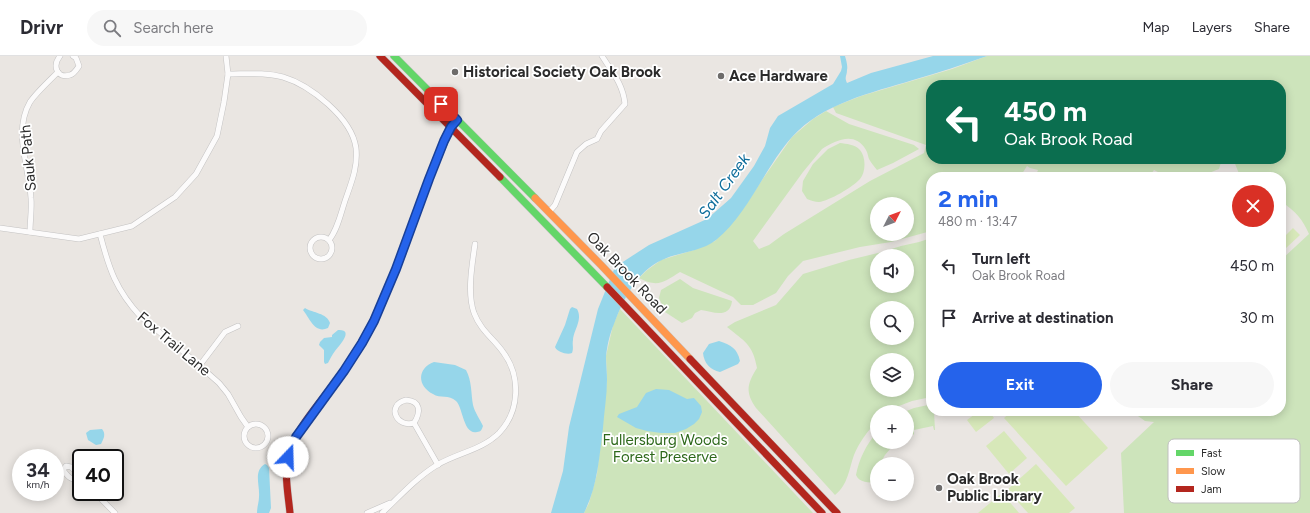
<!DOCTYPE html>
<html lang="en">
<head>
<meta charset="utf-8">
<style>
  body { margin:0; font-family:Figtree,sans-serif; background:#f7f7f7; color:#2b2b33; height:100vh; display:flex; flex-direction:column; font-size:15px; white-space:nowrap }
  * { box-sizing:border-box; margin:0 }
  p { font-size:13px; color:#7c7c81 }
  .icon { flex:none; width:22px; height:22px; fill:none; stroke:currentColor; stroke-width:2; stroke-linecap:round; stroke-linejoin:round }
  .map { position:relative; flex:1; overflow:hidden }
  .drawer { position:absolute; left:926px; top:116px; width:360px; height:244px; display:flex; flex-direction:column; background:#fff; border-radius:16px; box-shadow:0 2px 10px #0003 }
  .drawer>* { flex:none }
  .banner { position:absolute; left:926px; top:24px; width:360px; height:84px; border-radius:16px; box-shadow:0 2px 10px #0003; background:#0b6e4f; color:#fff; overflow:hidden }
  .needle { width:26px; rotate:48deg }
  .buttons { position:absolute; left:870px; top:141px; display:grid; gap:8px }
  .buttons a { display:grid; place-items:center; width:44px; height:44px; border-radius:50%; background:#fff; box-shadow:0 2px 10px #0003; font-size:20px }
  .speed { position:absolute; left:12px; top:393px; display:flex; gap:8px; font-size:20px; font-weight:700; text-align:center }
  .speed>* { display:grid; place-content:center; width:52px; height:52px; border-radius:50%; background:#fff; box-shadow:0 2px 10px #0003; line-height:1 }
  .speed small { font-size:10px; font-weight:400 }
  .speed .limit { border:2px solid #111; border-radius:6px; background:#fff; color:#111 }
  .pin { position:absolute; display:grid; place-items:center; width:34px; height:34px; color:#fff; margin:-17px; border-radius:8px; box-shadow:0 2px 6px #0006 }
  .me { position:absolute; width:44px; margin:-22px; rotate:21deg; stroke-linejoin:round; filter:drop-shadow(0 0 3px #0008) }
  .turn { display:flex; align-items:center; gap:14px; height:84px; padding:0 12px; font-size:18px }
  .turn .icon { width:52px; height:52px; stroke-width:2.5 }
  .turn b { display:block; font-size:28px; line-height:34px }
  .round { display:grid; place-items:center; flex:none; width:42px; height:42px; border-radius:21px; background:#f7f7f7 }
  .headline { display:flex; align-items:center; justify-content:space-between; height:68px; padding:0 12px }
  h1 { font-size:24px; font-weight:700; line-height:30px; color:#2563eb }
  .primary-button { display:flex; gap:8px; margin-top:auto; padding:8px 12px }
  .primary-button a { flex:1; height:46px; border-radius:24px; background:#2563eb; color:#fff; font-size:16px; font-weight:700; line-height:46px; text-align:center }
  .primary-button a+a { background:#f7f7f7; color:#2b2b33 }
  ul { padding:0; list-style:none }
  li { display:flex; align-items:center; gap:12px; height:52px; padding:0 12px }
  li div { flex:1 }
  li b { display:block; font-size:15px }
  li em { font-style:normal }
  header { display:flex; align-items:center; gap:24px; box-sizing:border-box; height:56px; padding:0 20px; background:#fff; border-bottom:1px solid #e1e1e2 }
  header strong { font-size:19px }
  nav { display:flex; gap:22px; margin-inline-start:auto; font-size:14px }
  .search { width:280px; height:36px; background:#f7f7f7; display:flex; align-items:center; gap:10px; box-sizing:border-box; padding:0 14px; border-radius:22px; color:#7c7c81; font-size:15px }
  .map>svg:first-child { display:block }
  .green { fill:#cde4bb; fill-rule:evenodd }
  .pitch { fill:#d7e8b9 }
  .water { fill:#96d6ea }
  .lines { fill:none; stroke-linecap:round; stroke-linejoin:round }
  .street-casing { stroke:#c3c2c2; stroke-width:6 }
  .fast-casing { stroke:#c3c2c2; stroke-width:8 }
  .slow-casing { stroke:#c3c2c2; stroke-width:8 }
  .jam-casing { stroke:#c3c2c2; stroke-width:8 }
  .street { stroke:#fcfbfb; stroke-width:5 }
  .fast { stroke:#63d668; stroke-width:7 }
  .slow { stroke:#ff974d; stroke-width:7 }
  .jam { stroke:#b3261e; stroke-width:7 }
  .route-casing { stroke:#184099; stroke-width:10 }
  .route { stroke:#2563eb; stroke-width:7 }
  .poi-dot { fill:#6e6c6b; stroke:#fff; stroke-width:1.5 }
  .labels { text-anchor:middle; dominant-baseline:central; stroke-width:3.5; stroke-linejoin:round; paint-order:stroke }
  .poi-label { font-size:15px; font-weight:bold; fill:#2b2b2b; stroke:#fff; text-anchor:start }
  .street-label { font-size:15px; fill:#2b2b2b; stroke:#fff }
  .park-label { font-size:15px; fill:#2d681b; stroke:#fff }
  .water-label { font-size:16px; font-style:italic; fill:#0f6e9c; stroke:#fff }
  .key { fill:#fff; stroke:#bfbfbf; stroke-width:1 }
  .key-label { font-size:11px; fill:#2b2b2b }
</style>
</head>
<body>
<header>
<strong>Drivr</strong>
<div class="search"><svg class="icon" aria-label="search" viewBox="0 0 24 24"><circle cx="10" cy="10" r="6"/><path d="M15 15l6 6"/></svg>Search here</div>
<nav><a>Map</a><a>Layers</a><a>Share</a></nav>
</header>
<div class="map">
<svg width="1310" height="457" viewBox="0 0 1310 457">
  <rect width="100%" height="100%" fill="#eae6e2"/>
  <g class="green">
    <path d="M 987,0 L 1310,0 L 1310,457 L 1124,457 L 1121,397 L 1154,366 L 1145,365 L 1131,355 L 1281,355 L 1281,204 L 1309,178 C 1303,164 1295,154 1281,146 L 1281,121 L 1247,121 L 1240,120 L 1233,103 L 1281,103 L 1281,29 L 931,29 L 931,103 L 1222,103 L 1219,113 C 1201,120 1196,125 1178,116 L 1166,120 L 1154,114 L 1151,118 L 1151,121 L 1034,121 L 1036,119 L 1038,114 L 1030,112 L 1027,110 L 1020,121 L 931,121 L 931,175 L 891,186 L 860,191 L 803,205 L 788,220 L 776,237 L 753,249 L 741,249 L 733,241 L 680,216 C 664,226 658,232 639,222 L 646,215 L 661,204 L 694,194 L 715,185 L 747,147 L 762,124 L 792,81 L 813,63 L 826,55 L 849,68 L 914,89 L 919,93 L 893,107 L 877,114 C 874,110 871,107 869,103 C 868,101 868,97 866,94 C 855,75 836,84 822,93 L 803,116 L 753,185 L 759,193 L 769,189 L 784,178 L 870,125 L 924,97 L 926,89 L 836,57 L 833,51 L 861,40 L 952,13 ZM 877,148 L 907,148 L 907,178 L 877,178 Z"/>
    <path d="M 840,87 C 846,88 855,88 860,94 C 866,101 866,116 860,123 C 853,131 829,145 819,146 C 815,146 810,144 807,143 L 802,135 L 803,125 L 813,108 L 828,93 Z"/>
    <path d="M 931,182 L 931,341 L 912,345 L 899,350 L 889,356 L 877,356 L 877,366 C 867,375 859,387 854,399 C 849,413 848,429 835,439 L 756,352 C 745,336 747,328 757,312 C 753,288 744,285 727,271 L 735,266 L 776,249 L 803,218 L 849,204 L 882,196 L 901,190 L 919,186 ZM 877,200 L 907,200 L 907,230 L 877,230 ZM 877,252 L 907,252 L 907,282 L 877,282 ZM 877,304 L 907,304 L 907,334 L 877,334 Z"/>
    <path d="M 680,223 L 693,232 L 732,245 C 730,263 713,256 701,254 L 695,257 L 692,262 L 682,267 L 665,256 L 659,242 L 661,234 Z"/>
    <path d="M 620,253 L 813,457 L 584,457 L 589,447 L 597,418 L 607,324 L 606,300 L 613,269 Z"/>
    <path d="M 928,349 L 931,350 L 931,355 L 934,355 L 935,374 L 934,374 L 933,370 L 914,374 L 914,379 L 911,376 L 907,378 L 907,356 L 904,356 L 914,352 Z"/>
    <path d="M 877,376 L 877,386 L 896,386 L 885,399 L 880,408 L 877,408 L 876,424 L 877,427 C 869,426 859,427 856,419 C 859,403 866,389 877,376 Z"/>
  </g>
  <g class="pitch">
    <path d="M 1293,172 L 1300,179 L 1285,193 L 1281,188 L 1281,184 Z"/>
    <path d="M 979,355 L 989,355 L 994,362 L 976,376 L 967,364 Z"/>
    <path d="M 1012,355 L 1074,355 L 1108,392 L 1066,430 L 1004,362 Z"/>
    <path d="M 1004,375 L 1027,402 L 1009,418 L 986,390 Z"/>
    <path d="M 1036,408 L 1075,452 L 1069,457 L 1028,457 L 1007,434 Z"/>
    <path d="M 1002,437 L 1019,457 L 978,457 Z"/>
  </g>
  <g class="water">
    <path d="M 840,0 L 845,0 C 846,4 848,9 847,14 C 847,20 844,21 847,27 L 871,17 L 933,0 L 987,0 C 962,9 938,17 913,24 C 871,37 823,47 792,81 C 765,111 747,160 716,184 C 701,196 678,196 662,204 C 637,215 623,244 614,268 C 610,277 607,290 606,301 C 606,308 607,316 607,324 C 607,340 604,356 603,372 C 599,402 598,429 584,457 L 551,457 L 563,415 L 569,371 L 598,253 L 615,211 L 649,189 L 707,163 L 731,142 L 754,110 L 765,90 L 770,72 L 778,60 L 833,28 L 841,15 L 842,11 Z"/>
    <path d="M 572,251 L 577,253 C 583,264 574,273 573,284 C 572,289 574,292 572,297 C 567,299 557,296 555,291 L 565,269 L 570,253 Z"/>
    <path d="M 305,252 C 313,257 327,257 330,267 L 328,272 C 315,278 310,263 303,254 Z"/>
    <path d="M 338,274 C 355,273 339,290 335,295 C 332,299 330,303 328,307 L 325,308 L 324,306 L 324,294 L 319,289 L 320,286 L 324,282 L 332,281 L 332,279 Z"/>
    <path d="M 719,285 C 731,289 737,292 740,305 L 738,308 L 720,316 C 710,314 704,307 703,297 L 709,288 Z"/>
    <path d="M 434,306 L 455,309 L 466,314 C 472,325 471,338 473,349 C 475,357 480,363 483,370 C 482,373 481,376 477,376 C 463,379 463,351 456,345 C 449,338 440,343 433,338 C 417,330 417,312 434,306 Z"/>
    <path d="M 656,333 L 669,334 L 687,343 L 694,342 L 701,350 L 702,356 L 699,363 L 694,368 L 686,373 L 675,377 L 661,377 L 647,375 L 636,372 L 617,361 L 619,358 L 637,351 L 646,337 Z"/>
    <path d="M 102,373 C 106,378 104,382 101,388 L 96,389 L 88,384 L 86,377 L 90,374 Z"/>
    <path d="M 265,408 L 267,409 L 269,412 L 271,452 L 269,457 L 257,457 C 257,451 259,446 259,441 C 260,429 253,415 265,408 Z"/>
  </g>
  <g class="lines">
    <defs>
      <g id="street">
        <path d="M 60,0 C 52,10 57,23 70,19 C 74,18 77,13 79,10 L 76,2 L 73,0"/>
        <path d="M 228,18 C 246,18 265,16 283,21 C 310,29 352,62 356,92 C 358,110 352,125 346,142 C 341,156 338,173 329,184"/>
        <path d="M 549,156 L 555,149 L 577,96 L 586,88 L 597,83 L 601,75 L 625,48 C 623,28 612,16 602,0"/>
        <path d="M 0,172 L 79,183 L 132,170 L 175,141 L 196,118 L 217,80 L 224,46 L 228,18 L 226,0"/>
        <path d="M 30,176 C 30,165 32,153 31,142 C 29,111 13,75 30,46 C 36,37 50,24 58,16"/>
        <path d="M 100,178 C 109,213 116,234 141,261 L 185,297 L 219,327 L 228,338 L 241,361 L 248,371"/>
        <circle cx="321" cy="192" r="11"/>
        <path d="M 200,309 L 225,276 L 238,270"/>
        <path d="M 406,344 C 421,345 421,356 414,367 C 396,372 386,349 406,344 Z"/>
        <path d="M 414,367 L 438,409"/>
        <circle cx="256" cy="380" r="12"/>
        <path d="M 81,421 L 71,411 L 66,410 L 63,414 C 68,421 72,425 81,424"/>
        <path d="M 94,436 L 115,457"/>
        <path d="M 367,457 L 390,447"/>
        <path d="M 382,457 C 400,440 416,422 437,409 C 457,397 482,394 499,377 C 520,355 521,320 503,296 C 493,282 481,275 474,257 C 467,237 472,209 475,188"/>
      </g>
      <g id="fast">
        <path d="M 394,0 L 535,142"/>
        <path d="M 500,121 L 607,231"/>
        <path d="M 403,196 L 430,120 L 451,71"/>
      </g>
      <path id="slow" d="M 535,142 L 601,209 L 690,303"/>
      <g id="jam">
        <path d="M 380,0 L 500,121"/>
        <path d="M 607,231 L 822,457"/>
        <path d="M 690,303 L 837,457"/>
        <path d="M 290,457 C 288,436 283,414 290,394 C 300,366 328,338 345,313 C 370,277 387,237 403,196"/>
      </g>
    </defs>
    <use href="#street" class="street-casing"/>
    <use href="#fast" class="fast-casing"/>
    <use href="#slow" class="slow-casing"/>
    <use href="#jam" class="jam-casing"/>
    <use href="#street" class="street"/>
    <use href="#fast" class="fast"/>
    <use href="#slow" class="slow"/>
    <use href="#jam" class="jam"/>
  </g>
  <g class="lines">
    <defs>
      <path id="route" d="M 288,401 L 296,381 L 344,315 L 362,287 L 374,265 L 396,213 L 429,123 L 444,85 L 451,71 L 457,64 L 441,48"/>
    </defs>
    <use href="#route" class="route-casing"/>
    <use href="#route" class="route"/>
  </g>
  <g class="poi-dot">
    <circle cx="455" cy="16" r="4"/>
    <circle cx="721" cy="20" r="4"/>
    <circle cx="939" cy="432" r="4"/>
  </g>
  <g class="labels">
    <g class="poi-label">
      <text x="463" y="16">Historical Society Oak Brook</text>
      <text x="729" y="20">Ace Hardware</text>
      <text x="947" y="423">Oak Brook<tspan x="947" dy="17">Public Library</tspan></text>
    </g>
    <g class="street-label">
      <text transform="translate(28 102) rotate(-95)">Sauk Path</text>
      <text transform="translate(627 217) rotate(46)">Oak Brook Road</text>
      <text transform="translate(174 288) rotate(40)">Fox Trail Lane</text>
    </g>
    <g class="park-label">
      <text x="665" y="384">Fullersburg Woods<tspan x="665" dy="17">Forest Preserve</tspan></text>
    </g>
    <g class="water-label">
      <text transform="translate(724 130) rotate(-54)">Salt Creek</text>
    </g>
  </g>
  <rect x="1168" y="383" width="132" height="64" rx="6" class="key"/>
  <rect x="1176" y="394" width="18" height="6" fill="#63d668"/>
  <rect x="1176" y="412" width="18" height="6" fill="#ff974d"/>
  <rect x="1176" y="430" width="18" height="6" fill="#b3261e"/>
  <g class="key-label">
    <text x="1201" y="401">Fast</text>
    <text x="1201" y="419">Slow</text>
    <text x="1201" y="437">Jam</text>
  </g>
</svg>
<div class="buttons">
<a><svg class="needle" viewBox="-14 -14 28 28"><path d="M0-13l5 13h-10z" fill="#e53935"/><path d="M0 13l5-13h-10z" fill="#7c7c81"/></svg></a>
<a><svg class="icon" aria-label="sound" viewBox="0 0 24 24"><path d="M4 9h4l5-4v14l-5-4H4zM17 9q2 3 0 6"/></svg></a>
<a><svg class="icon" aria-label="search" viewBox="0 0 24 24"><circle cx="10" cy="10" r="6"/><path d="M15 15l6 6"/></svg></a>
<a><svg class="icon" aria-label="layers" viewBox="0 0 24 24"><path d="M12 4l9 5-9 5-9-5zM3 14l9 5 9-5"/></svg></a>
<a>+</a>
<a>−</a>
</div>
<div class="speed"><div>34<small>km/h</small></div><div class="limit">40</div></div>
<div class="pin" style="left:441px;top:48px;background:#d93025"><svg class="icon" aria-label="arrive" viewBox="0 0 24 24"><path d="M6 21V4h12l-3 4 3 4H6"/></svg></div>
<svg class="me" style="left:288px;top:401px" viewBox="-20 -20 40 40"><circle r="19" fill="#fff"/><path d="M0-13L10 11 0 6-10 11z" fill="#2563eb"/></svg>
<div class="banner">
<div class="turn"><svg class="icon" aria-label="left" viewBox="0 0 24 24"><path d="M17 20v-9H6M10 6l-5 5 5 5"/></svg><div><b>450 m</b>Oak Brook Road</div></div>
</div>
<section class="drawer">
<div class="headline"><div><h1>2 min</h1><p>480 m · 13:47</p></div><a class="round" style="background:#d93025;color:#fff"><svg class="icon" aria-label="close" viewBox="0 0 24 24"><path d="M6 6l12 12M18 6L6 18"/></svg></a></div>
<ul>
<li><svg class="icon" aria-label="left" viewBox="0 0 24 24"><path d="M17 20v-9H6M10 6l-5 5 5 5"/></svg><div><b>Turn left</b><p>Oak Brook Road</p></div><em>450 m</em></li>
<li><svg class="icon" aria-label="arrive" viewBox="0 0 24 24"><path d="M6 21V4h12l-3 4 3 4H6"/></svg><div><b>Arrive at destination</b></div><em>30 m</em></li>
</ul>
<div class="primary-button"><a>Exit</a><a>Share</a></div>
</section>
</div>
</body>
</html>
